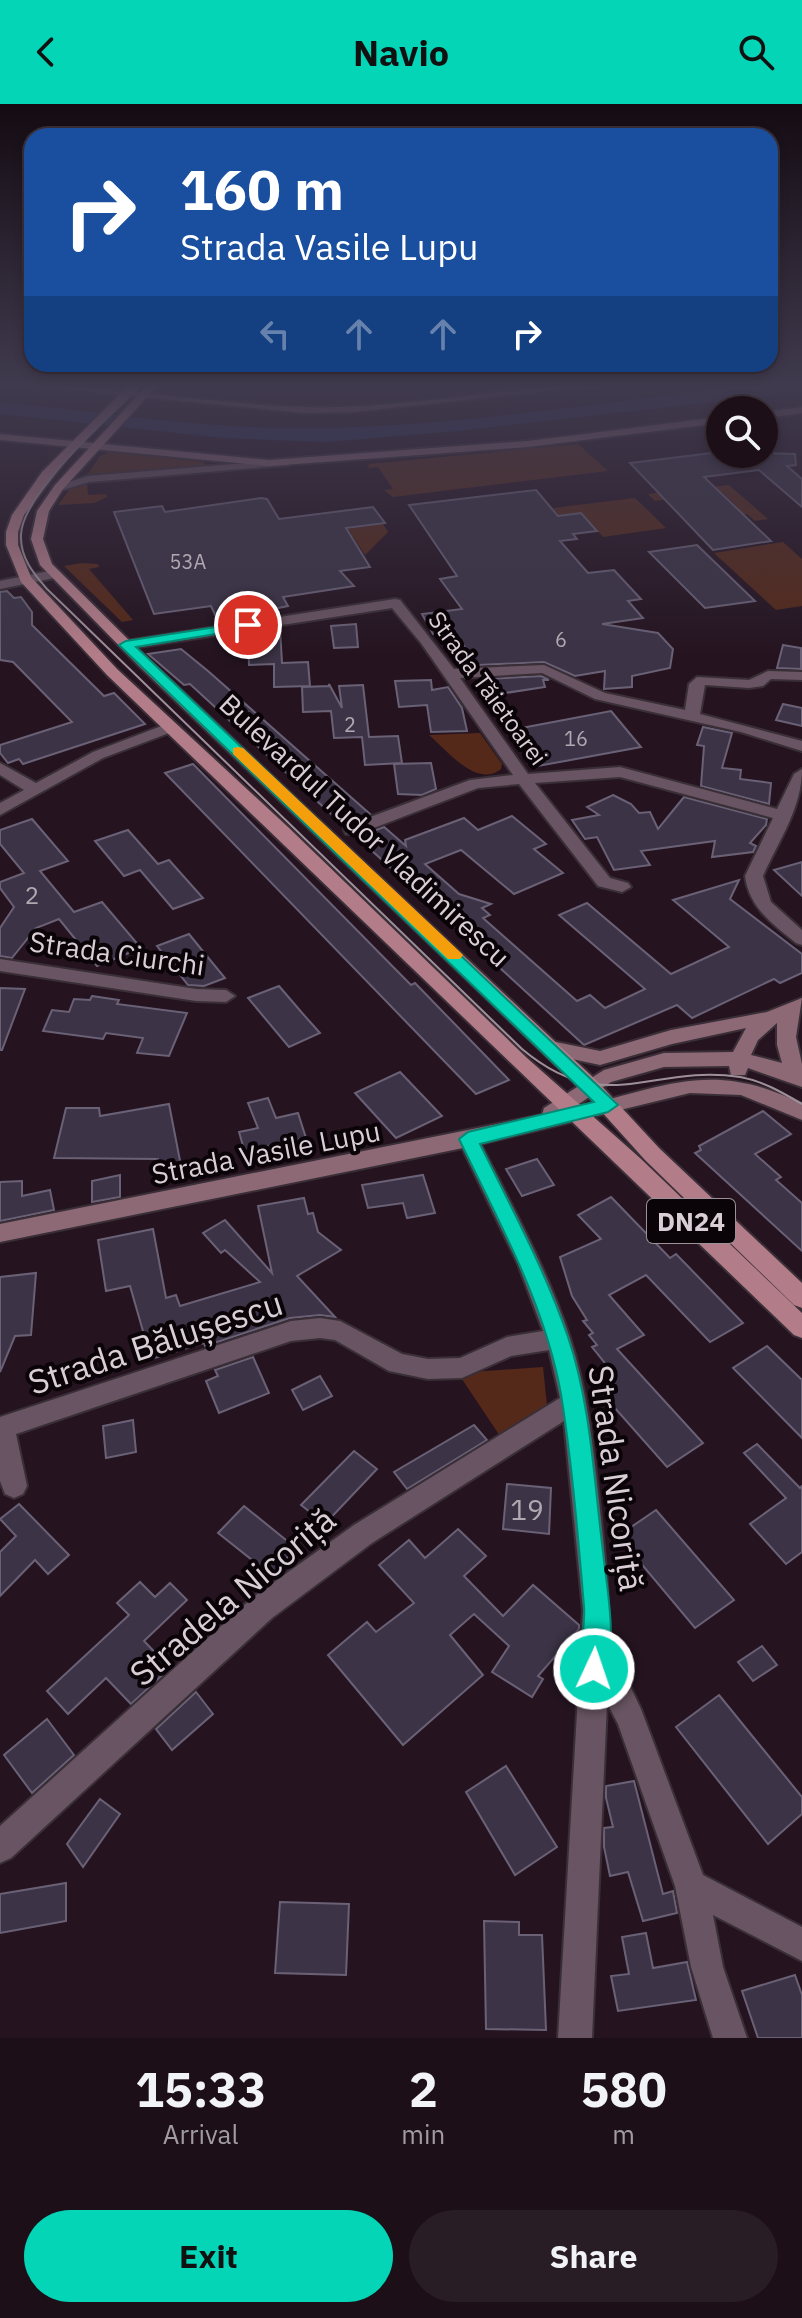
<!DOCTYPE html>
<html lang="en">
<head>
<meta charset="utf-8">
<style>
  body { margin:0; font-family:"IBM Plex Sans",sans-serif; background:#291d25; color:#f1f3f6; height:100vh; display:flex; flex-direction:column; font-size:30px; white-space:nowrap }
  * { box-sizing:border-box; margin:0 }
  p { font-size:26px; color:#a09ca2 }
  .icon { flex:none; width:44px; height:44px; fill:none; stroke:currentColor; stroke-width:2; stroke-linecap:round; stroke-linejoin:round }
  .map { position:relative; height:1934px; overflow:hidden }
  .drawer { display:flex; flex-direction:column; background:#1c0f18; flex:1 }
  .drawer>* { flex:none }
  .hud { position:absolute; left:24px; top:24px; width:754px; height:244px; border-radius:24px; box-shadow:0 4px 12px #0003,0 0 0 2px #3a2f37; background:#1a4fa0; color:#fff; overflow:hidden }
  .tools { position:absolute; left:706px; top:292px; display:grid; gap:16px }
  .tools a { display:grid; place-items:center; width:72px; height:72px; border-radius:50%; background:#1c0f18; box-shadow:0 4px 12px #0003,0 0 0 2px #3a2f37; font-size:40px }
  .pin { position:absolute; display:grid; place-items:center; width:68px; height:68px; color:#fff; margin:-34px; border:4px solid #fff; border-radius:50%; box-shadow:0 2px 8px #0007 }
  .me { position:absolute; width:88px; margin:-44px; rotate:3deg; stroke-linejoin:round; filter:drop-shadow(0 0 6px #0008) }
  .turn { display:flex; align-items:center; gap:28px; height:168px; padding:0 24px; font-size:36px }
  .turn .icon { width:104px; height:104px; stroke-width:2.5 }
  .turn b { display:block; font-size:56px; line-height:68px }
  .lanes { display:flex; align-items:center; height:76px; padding:0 24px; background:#0003; justify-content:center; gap:40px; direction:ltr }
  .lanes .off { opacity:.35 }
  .eta { display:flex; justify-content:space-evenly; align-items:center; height:136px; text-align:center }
  .eta b { font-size:48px; font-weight:700; line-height:56px }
  .primary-button { display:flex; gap:16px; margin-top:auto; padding:16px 24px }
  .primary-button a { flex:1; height:92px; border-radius:48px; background:#04d5b6; color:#111; font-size:32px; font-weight:700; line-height:92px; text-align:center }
  .primary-button a+a { background:#291d25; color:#f1f3f6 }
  header { display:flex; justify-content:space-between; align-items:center; height:104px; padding:0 24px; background:#04d5b6; color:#111; font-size:36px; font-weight:700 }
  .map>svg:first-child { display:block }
  .green { fill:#552919 }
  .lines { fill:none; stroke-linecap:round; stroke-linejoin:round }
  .river { fill:#273060; fill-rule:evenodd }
  .building { fill:#3c3446; stroke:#6a6176; stroke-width:2 }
  .street-casing { stroke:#3a2f37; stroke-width:4 }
  .secondary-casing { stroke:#3a2f37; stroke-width:4 }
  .primary-casing { stroke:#3a2f37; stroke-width:4 }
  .street { fill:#685462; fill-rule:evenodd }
  .secondary { fill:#8d6875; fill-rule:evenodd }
  .primary { fill:#b27c88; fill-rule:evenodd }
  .tram { stroke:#9e909a; stroke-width:2 }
  .route { fill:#04d5b6; stroke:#038a76; stroke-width:2 }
  .slow { fill:#f59e0b }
  .labels { text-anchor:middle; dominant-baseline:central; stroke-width:8; stroke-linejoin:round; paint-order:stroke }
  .far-number-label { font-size:20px; fill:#b2a8b2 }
  .far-street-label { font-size:24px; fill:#daced6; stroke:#0a0408 }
  .number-label { font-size:24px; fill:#b2a8b2 }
  .shield { fill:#0a0408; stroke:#9c9198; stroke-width:2 }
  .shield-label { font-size:26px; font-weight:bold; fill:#daced6 }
  .street-label { font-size:28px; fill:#daced6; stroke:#0a0408 }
  .near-number-label { font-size:28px; fill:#b2a8b2 }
  .near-street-label { font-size:34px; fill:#daced6; stroke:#0a0408 }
</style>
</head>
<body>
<header><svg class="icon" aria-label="back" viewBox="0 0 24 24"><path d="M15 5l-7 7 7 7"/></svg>Navio<svg class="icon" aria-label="search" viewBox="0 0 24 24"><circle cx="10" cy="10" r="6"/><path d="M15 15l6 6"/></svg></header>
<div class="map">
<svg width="802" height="1934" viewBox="0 0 802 1934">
  <rect width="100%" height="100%" fill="#251420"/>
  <g class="green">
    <path d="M 578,340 L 608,367 L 393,393 L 384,386 L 393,385 L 378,363 L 368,364 L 369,360 Z"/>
    <path d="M 110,348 L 203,358 L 207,362 L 88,370 L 100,352 Z"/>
    <path d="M 87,378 L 88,391 L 106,390 L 107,393 L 94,399 L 58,401 L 72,382 Z"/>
    <path d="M 729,381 L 768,415 L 755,417 L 747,410 L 729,416 L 717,405 L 737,403 L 722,388 L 655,397 L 648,390 Z"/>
    <path d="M 635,394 L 666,424 L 603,433 L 582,409 L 559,411 L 553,404 Z"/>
    <path d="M 383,420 L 388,428 L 365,451 L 348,425 Z"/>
    <path d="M 783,438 L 802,455 L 802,502 L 776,506 L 714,449 Z"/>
    <path d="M 82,459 L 98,460 L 99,463 L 89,465 L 133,516 L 122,518 L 64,462 Z"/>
    <path d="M 480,629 L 502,660 L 501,665 C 477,685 447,646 429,631 Z"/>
    <path d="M 543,1263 L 547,1302 L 500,1332 L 458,1269 Z"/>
  </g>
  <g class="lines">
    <path class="river" d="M 761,280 L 802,280 L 802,288 L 458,327 L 326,338 L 224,334 L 0,310 L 0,298 C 108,309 218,327 326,324 C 468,321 620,296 761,280 Z"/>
  </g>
  <g class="building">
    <path d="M 720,348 L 795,350 L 796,361 L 787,362 L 802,375 L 802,403 L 759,366 L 704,373 L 771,437 L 713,446 L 630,359 Z"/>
    <path d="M 536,386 L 558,412 L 581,409 L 597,427 L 573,430 L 577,435 L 560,437 L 588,469 L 614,466 L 641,495 L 628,497 L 643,514 L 602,520 L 658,529 L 673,545 L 670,564 L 632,572 L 632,583 L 604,585 L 605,567 L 575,572 L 544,558 L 478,561 L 453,527 L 433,530 L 422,510 L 462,505 L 440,475 L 457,472 L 409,401 Z"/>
    <path d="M 261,394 L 267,395 L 279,415 L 373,403 L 385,419 L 346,424 L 370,463 L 340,467 L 354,482 L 283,493 L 288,502 L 244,511 L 245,515 L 219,519 L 211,502 L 154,510 L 114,408 L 162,402 L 165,408 Z"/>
    <path d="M 697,441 L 755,497 L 705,504 L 649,448 Z"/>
    <path d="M 7,487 L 14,494 L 21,493 L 32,508 L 32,521 L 104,592 L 114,589 L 145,620 L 23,660 L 19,655 L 8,659 L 0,649 L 0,641 L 72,618 L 13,558 L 0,556 L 0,488 Z"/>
    <path d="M 356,520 L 358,543 L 334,544 L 331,522 Z"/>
    <path d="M 280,524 L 282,559 L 308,558 L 310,582 L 274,583 L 274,560 L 249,561 L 248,529 Z"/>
    <path d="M 783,541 L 801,544 L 801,565 L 777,564 Z"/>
    <path d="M 181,545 L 208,567 L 370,710 L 343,721 L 190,580 L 184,581 L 148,550 Z"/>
    <path d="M 541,572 L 549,576 L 543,576 L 545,583 L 499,590 L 488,575 Z"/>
    <path d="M 431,576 L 432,586 L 448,583 L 462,604 L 467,627 L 431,628 L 427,601 L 399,603 L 395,577 Z"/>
    <path d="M 329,580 L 342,604 L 339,582 L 363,581 L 369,633 L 398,632 L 402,659 L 365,661 L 362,633 L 334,634 L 331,607 L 303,608 L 302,583 L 329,582 Z"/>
    <path d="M 783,600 L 802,604 L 802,622 L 776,616 Z"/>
    <path d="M 611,607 L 641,643 L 538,662 L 511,626 Z"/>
    <path d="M 703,623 L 732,629 L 722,664 L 741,666 L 740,675 L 771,679 L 769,700 L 701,682 L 704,642 L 697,641 Z"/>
    <path d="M 431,659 L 436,685 L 422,691 L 398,690 L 394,660 Z"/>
    <path d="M 193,660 L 411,881 L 415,879 L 509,976 L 476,990 L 165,669 Z"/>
    <path d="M 613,691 L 631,700 L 639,709 L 650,708 L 658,725 L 684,693 L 767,715 L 766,721 L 750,739 L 756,742 L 753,748 L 712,753 L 715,737 L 641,747 L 650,761 L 614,766 L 597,733 L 585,735 L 572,716 L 599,711 L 587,703 Z"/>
    <path d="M 512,712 L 546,740 L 534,745 L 563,769 L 514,790 L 461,746 L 425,760 L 459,790 L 491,800 L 482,804 L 490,811 L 483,814 L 577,897 L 590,891 L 605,904 L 645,885 L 559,811 L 587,799 L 671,870 L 729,843 L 673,796 L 739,776 L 730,795 L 802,850 L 802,869 L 780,879 L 774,875 L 692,914 L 677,901 L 584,941 L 357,733 L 384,723 L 406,742 L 405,736 L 464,714 L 478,726 Z"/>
    <path d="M 32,715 L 68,757 L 40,767 L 74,808 L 102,798 L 141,844 L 97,862 L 59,815 L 36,824 L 12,854 L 0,852 L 0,824 L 14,803 L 0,784 L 0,778 L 24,769 L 0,740 L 0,726 Z"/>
    <path d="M 128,726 L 158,760 L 169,756 L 203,794 L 173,805 L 140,766 L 124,772 L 95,737 Z"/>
    <path d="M 802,758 L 802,792 L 774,766 Z"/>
    <path d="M 189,830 L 206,851 L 225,874 L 204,882 L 188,881 L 157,842 Z"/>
    <path d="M 279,882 L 303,910 L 320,929 L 289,943 L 248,894 Z"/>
    <path d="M 0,884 L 25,885 L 2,946 L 0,946 Z"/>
    <path d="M 92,892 L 119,896 L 117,900 L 187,909 L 169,952 L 137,949 L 143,934 L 106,929 L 103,935 L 43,927 L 52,906 L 69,908 L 74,895 L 90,896 Z"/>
    <path d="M 400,968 L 442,1012 L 396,1034 L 355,989 Z"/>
    <path d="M 268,994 L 276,1014 L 298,1009 L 306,1034 L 268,1042 L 271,1053 L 248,1059 L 239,1028 L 258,1024 L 248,999 Z"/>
    <path d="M 169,1000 L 182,1067 L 159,1072 L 158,1055 L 54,1054 L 66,1004 L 99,1004 L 100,1012 Z"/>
    <path d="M 763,1007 L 791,1030 L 755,1050 L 781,1073 L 776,1076 L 802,1099 L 802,1147 L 695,1049 L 701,1046 L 699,1042 Z"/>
    <path d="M 537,1055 L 554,1081 L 522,1092 L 506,1065 Z"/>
    <path d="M 120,1071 L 120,1093 L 92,1098 L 92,1077 Z"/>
    <path d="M 423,1071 L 435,1109 L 407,1114 L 403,1099 L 368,1104 L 362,1081 Z"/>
    <path d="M 22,1077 L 22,1092 L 50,1086 L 54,1106 L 0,1117 L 0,1078 Z"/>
    <path d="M 611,1093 L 670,1154 L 676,1150 L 743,1219 L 710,1238 L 646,1171 L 609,1191 L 644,1231 L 617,1245 L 703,1339 L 667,1363 L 598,1285 L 616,1273 L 592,1243 L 597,1241 L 589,1231 L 593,1229 L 583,1217 L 587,1216 L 572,1192 L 560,1153 L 601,1135 L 578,1111 Z"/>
    <path d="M 304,1094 L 308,1110 L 313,1109 L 318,1128 L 341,1146 L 297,1172 L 335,1213 L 320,1211 L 290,1214 L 205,1242 L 204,1239 L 151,1255 L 130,1182 L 106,1187 L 98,1136 L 153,1125 L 166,1194 L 176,1191 L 180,1202 L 260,1178 L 225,1146 L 221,1149 L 203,1129 L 225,1116 L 272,1169 L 258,1102 Z"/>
    <path d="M 36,1169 L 31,1231 L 15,1232 L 0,1268 L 0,1173 Z"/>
    <path d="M 767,1242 L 802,1276 L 802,1334 L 733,1264 Z"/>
    <path d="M 253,1253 L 269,1289 L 219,1309 L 206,1277 L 218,1272 L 215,1266 Z"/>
    <path d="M 320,1272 L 332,1292 L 303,1306 L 292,1286 Z"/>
    <path d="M 133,1316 L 136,1348 L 106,1354 L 103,1322 Z"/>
    <path d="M 474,1321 L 487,1336 L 407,1385 L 394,1368 Z"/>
    <path d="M 757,1340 L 800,1384 L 802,1382 L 802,1448 L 786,1460 L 750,1420 L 786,1394 L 744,1349 Z"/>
    <path d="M 354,1347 L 377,1365 L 325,1420 L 301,1401 Z"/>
    <path d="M 507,1380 L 551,1384 L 549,1430 L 503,1425 Z"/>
    <path d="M 19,1400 L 69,1451 L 48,1470 L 35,1456 L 0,1492 L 0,1448 L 16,1432 L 0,1415 Z"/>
    <path d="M 244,1402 L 296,1444 L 271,1471 L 218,1429 Z"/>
    <path d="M 656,1406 L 734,1496 L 695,1524 L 618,1432 Z"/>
    <path d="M 458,1425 L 486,1452 L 464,1472 L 503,1512 L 533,1481 L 579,1521 L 579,1525 L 538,1572 L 543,1575 L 532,1593 L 492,1568 L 509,1542 L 474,1510 L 450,1531 L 483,1571 L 403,1641 L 328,1551 L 367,1518 L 376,1528 L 414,1499 L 379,1461 L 409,1436 L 425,1454 Z"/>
    <path d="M 140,1478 L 155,1493 L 170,1479 L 187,1496 L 144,1537 L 170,1564 L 131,1600 L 106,1574 L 68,1610 L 47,1587 L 129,1511 L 117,1499 Z"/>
    <path d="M 762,1542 L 777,1561 L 753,1577 L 738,1558 Z"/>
    <path d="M 196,1588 L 213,1610 L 172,1646 L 156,1625 Z"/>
    <path d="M 719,1591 L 802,1693 L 802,1710 L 768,1740 L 676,1623 Z"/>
    <path d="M 47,1615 L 74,1651 L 32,1689 L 4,1651 Z"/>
    <path d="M 506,1662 L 557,1743 L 515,1771 L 466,1688 Z"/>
    <path d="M 634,1677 L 663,1790 L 673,1787 L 677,1809 L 643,1817 L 628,1768 L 610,1772 L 604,1743 L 604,1724 L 613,1723 L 606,1694 L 606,1682 Z"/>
    <path d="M 100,1695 L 120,1710 L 83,1763 L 67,1740 Z"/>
    <path d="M 66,1779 L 66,1817 L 0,1829 L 0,1790 Z"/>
    <path d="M 280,1798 L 349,1800 L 346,1871 L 275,1869 Z"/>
    <path d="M 484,1817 L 519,1818 L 519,1831 L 542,1831 L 546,1926 L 486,1925 Z"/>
    <path d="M 646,1829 L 653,1864 L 687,1858 L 696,1896 L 618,1907 L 611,1872 L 629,1870 L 622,1833 Z"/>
    <path d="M 795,1871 L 802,1891 L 802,1934 L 758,1934 L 742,1887 Z"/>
  </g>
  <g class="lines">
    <defs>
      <g id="street">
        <path d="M 285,356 L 291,359 L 289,361 L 89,378 L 59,387 L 53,383 L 88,372 Z"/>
        <path d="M 54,466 L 59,467 L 59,473 L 0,485 L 0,477 Z"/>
        <path d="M 395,495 L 400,496 L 454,565 L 544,561 L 605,589 L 685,606 L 689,580 L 697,573 L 749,576 L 768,567 L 802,568 L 802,576 L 771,575 L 763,582 L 749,584 L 705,581 L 700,610 L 802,637 L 802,647 L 741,628 L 595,595 L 542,569 L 460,574 L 528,670 L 620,663 L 777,705 L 794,670 L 802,665 C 802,704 779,736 763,772 L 771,798 L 802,826 L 802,841 L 796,839 C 772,820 749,803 745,772 L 773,714 L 620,673 L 535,679 L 610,774 L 628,779 L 631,783 L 622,788 L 598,782 L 519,680 L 478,684 L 358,730 L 346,730 L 344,726 L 346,722 L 470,676 L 513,671 L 421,539 L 392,504 L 126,545 L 119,541 L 126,537 Z"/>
        <path d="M 172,618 L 180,623 L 177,626 L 103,654 L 0,711 L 0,699 L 24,686 L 0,671 L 0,659 L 36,679 L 93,648 Z"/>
        <path d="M 0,855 L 196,885 L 226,886 L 235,892 L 226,898 L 196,897 L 0,867 Z"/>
        <path d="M 468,1027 L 475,1030 L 478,1035 C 511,1100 547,1165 570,1234 C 587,1286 593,1341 599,1396 C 605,1451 611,1504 608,1559 L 630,1582 L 641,1605 L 703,1771 L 802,1823 L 802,1857 L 713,1811 L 723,1863 L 747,1934 L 713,1934 L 691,1863 L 675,1782 L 618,1620 L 607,1599 L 592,1934 L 558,1934 L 583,1506 L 564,1317 L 372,1439 L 272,1514 L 11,1754 L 0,1759 L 0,1722 L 252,1494 L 354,1421 L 560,1294 L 549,1246 L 511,1252 L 462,1274 L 428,1275 L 389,1267 L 335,1236 L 320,1234 L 291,1237 L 16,1330 L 27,1382 L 23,1390 L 14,1394 L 5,1390 L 0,1377 L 0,1313 L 291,1217 L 320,1214 L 340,1217 L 402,1250 L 428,1255 L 460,1254 L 507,1233 L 543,1227 L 518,1160 L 458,1035 L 461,1030 Z"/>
      </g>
      <g id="secondary">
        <path d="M 9,280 C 108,280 206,300 305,303 C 408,306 511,280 614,280 L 353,308 L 305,309 Z"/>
        <path d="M 802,303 L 802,309 L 764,314 L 764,308 Z"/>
        <path d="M 720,313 L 720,319 L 528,343 L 269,362 L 0,336 L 0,330 L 269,356 L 528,337 Z"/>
        <path d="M 802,894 L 796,933 L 802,960 L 802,983 L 748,964 L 745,971 L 731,971 L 729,962 L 664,963 L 611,978 L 573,1004 C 664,984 711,954 802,1000 L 802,1016 L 741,991 L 690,989 L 468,1043 L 0,1138 L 0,1120 L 542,1011 L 544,1004 L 604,966 L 664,949 L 733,948 L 746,924 L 672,940 L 600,961 L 544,949 L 541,944 L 544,939 L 551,937 L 600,947 L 671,926 L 767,908 ZM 777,919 L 777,941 L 782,959 L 751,951 L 758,936 Z"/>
      </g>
      <g id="primary">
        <path d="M 130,280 L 141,280 L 69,352 L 24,411 L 18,428 L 18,441 L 31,473 L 117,565 L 288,723 L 527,954 L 640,1054 L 802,1209 L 802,1234 L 794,1231 L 107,571 L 21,478 L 6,441 L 6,428 L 12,411 L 42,368 Z"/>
        <path d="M 148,280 L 159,280 L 63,385 L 49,407 L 43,435 L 52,460 L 149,556 L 597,977 L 659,1044 L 802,1179 L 802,1204 L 794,1201 L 645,1056 L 583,987 L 139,562 L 40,461 L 31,435 L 37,407 L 55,381 Z"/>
      </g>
    </defs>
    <use href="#street" class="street-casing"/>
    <use href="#secondary" class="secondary-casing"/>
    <use href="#primary" class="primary-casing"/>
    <use href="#street" class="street"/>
    <use href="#secondary" class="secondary"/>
    <use href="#primary" class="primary"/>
    <path class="tram" d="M 143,280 C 112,310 22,389 21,431 C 20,453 33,469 47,485 L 522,945 C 605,1015 652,959 740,973 C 763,977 783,989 802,1000"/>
  </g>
  <linearGradient id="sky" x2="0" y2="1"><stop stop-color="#140b12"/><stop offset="0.51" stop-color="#403a4e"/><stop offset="1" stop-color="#403a4e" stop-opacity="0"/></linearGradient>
  <rect width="802" height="551" fill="url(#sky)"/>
  <path class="route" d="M 248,518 L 253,519 L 253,524 L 136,543 L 618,1001 L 608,1008 L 480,1040 C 511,1103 545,1166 568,1233 C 591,1301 594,1377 603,1448 C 607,1485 618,1540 604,1574 L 594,1578 L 585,1574 C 576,1552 586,1525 584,1502 C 578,1432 572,1359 561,1290 C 545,1200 498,1116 459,1035 L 468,1028 L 594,998 L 119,541 L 126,537 Z"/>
  <path class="slow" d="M 238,643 L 243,644 L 460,848 L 463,851 L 460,855 L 448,855 L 233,650 L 233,644 Z"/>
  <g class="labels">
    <g class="far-number-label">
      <text x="188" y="457">53A</text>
      <text x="561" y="535">6</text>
      <text x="350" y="620">2</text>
      <text x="576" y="634">16</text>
    </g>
    <g class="far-street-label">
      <text transform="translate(488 584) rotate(54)">Strada Tăietoarei</text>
    </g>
    <g class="number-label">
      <text x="32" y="791">2</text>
    </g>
    <rect class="shield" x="647" y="1095" width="88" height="44" rx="6"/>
    <g class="shield-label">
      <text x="691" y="1117">DN24</text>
    </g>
    <g class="street-label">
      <text transform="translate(365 726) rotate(43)">Bulevardul Tudor Vladimirescu</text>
      <text transform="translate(117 849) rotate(8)">Strada Ciurchi</text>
      <text transform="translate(266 1048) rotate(-11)">Strada Vasile Lupu</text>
    </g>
    <g class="near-number-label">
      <text x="527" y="1405">19</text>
    </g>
    <g class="near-street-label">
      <text transform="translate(155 1238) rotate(-18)">Strada Bălușescu</text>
      <text transform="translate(617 1374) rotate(82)">Strada Nicoriță</text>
      <text transform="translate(232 1492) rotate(-40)">Stradela Nicoriță</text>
    </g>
  </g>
</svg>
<div class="tools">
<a><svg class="icon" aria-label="search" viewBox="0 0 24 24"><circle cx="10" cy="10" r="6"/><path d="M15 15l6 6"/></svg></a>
</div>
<div class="pin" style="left:248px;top:521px;background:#d93025"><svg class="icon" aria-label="arrive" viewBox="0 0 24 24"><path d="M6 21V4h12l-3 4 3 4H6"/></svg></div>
<svg class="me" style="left:594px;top:1565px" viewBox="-20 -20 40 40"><circle r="17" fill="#04d5b6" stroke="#fff" stroke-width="3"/><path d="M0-11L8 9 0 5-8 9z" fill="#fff"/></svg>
<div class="hud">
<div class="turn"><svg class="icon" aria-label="right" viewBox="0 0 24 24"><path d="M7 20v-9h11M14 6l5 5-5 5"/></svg><div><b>160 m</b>Strada Vasile Lupu</div></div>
<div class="lanes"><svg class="icon off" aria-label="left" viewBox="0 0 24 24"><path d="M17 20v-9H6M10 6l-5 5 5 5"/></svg><svg class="icon off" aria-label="ahead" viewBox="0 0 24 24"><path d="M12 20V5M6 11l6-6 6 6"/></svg><svg class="icon off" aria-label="ahead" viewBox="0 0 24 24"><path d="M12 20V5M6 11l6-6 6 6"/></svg><svg class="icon" aria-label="right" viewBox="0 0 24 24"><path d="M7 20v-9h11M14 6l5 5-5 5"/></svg></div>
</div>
</div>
<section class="drawer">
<div class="eta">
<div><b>15:33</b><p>Arrival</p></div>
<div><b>2</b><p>min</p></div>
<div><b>580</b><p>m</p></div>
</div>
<div class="primary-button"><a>Exit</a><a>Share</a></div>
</section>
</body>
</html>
